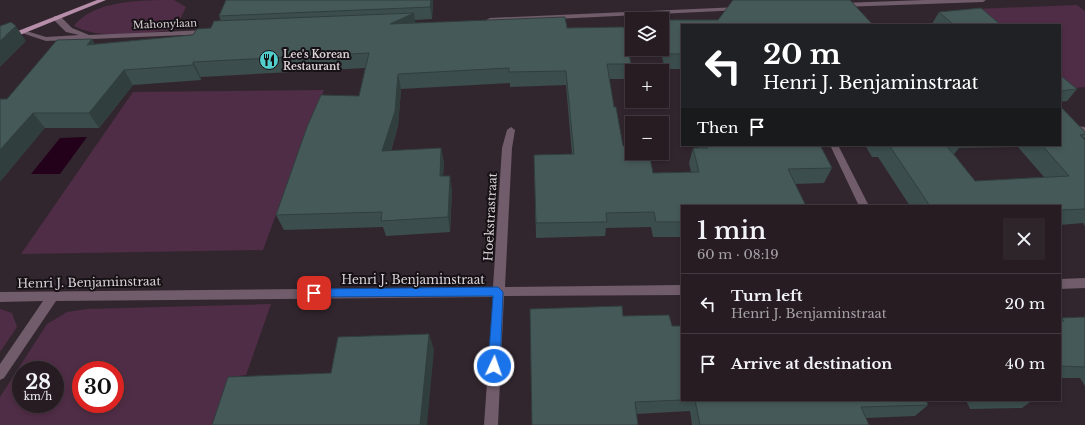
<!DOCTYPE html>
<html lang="en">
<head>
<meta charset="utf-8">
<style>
  body { margin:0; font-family:"Libre Baskerville",serif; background:#2e252a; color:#f1f3f6; height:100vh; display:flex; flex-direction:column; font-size:15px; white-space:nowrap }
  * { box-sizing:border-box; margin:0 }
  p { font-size:13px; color:#a4a1a5 }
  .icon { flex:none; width:22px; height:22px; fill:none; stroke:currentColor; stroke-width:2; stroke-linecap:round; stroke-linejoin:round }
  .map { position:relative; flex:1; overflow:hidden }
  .drawer { position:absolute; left:681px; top:205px; width:380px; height:196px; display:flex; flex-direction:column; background:#261c22; border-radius:0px; box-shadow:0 2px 6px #0003,0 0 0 1px #423a40 }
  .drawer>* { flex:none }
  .hud { position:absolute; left:681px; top:24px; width:380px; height:122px; border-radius:0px; box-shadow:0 2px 6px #0003,0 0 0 1px #423a40; background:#202124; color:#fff; overflow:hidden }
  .fabs { position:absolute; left:625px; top:12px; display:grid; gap:8px }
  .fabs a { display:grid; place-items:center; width:44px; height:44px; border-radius:0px; background:#261c22; box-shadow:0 2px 6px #0003,0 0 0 1px #423a40; font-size:20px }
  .speed { position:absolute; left:12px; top:361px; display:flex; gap:8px; font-size:20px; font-weight:700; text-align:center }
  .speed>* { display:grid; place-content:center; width:52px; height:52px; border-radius:50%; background:#261c22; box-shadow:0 2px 6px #0003,0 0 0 1px #423a40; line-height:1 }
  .speed small { font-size:10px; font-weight:400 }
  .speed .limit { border:6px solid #d22; background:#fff; color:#111 }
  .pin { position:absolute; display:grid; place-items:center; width:34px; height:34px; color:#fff; margin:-17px; border-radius:8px; box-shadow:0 2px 6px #0006 }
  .me { position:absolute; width:44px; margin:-22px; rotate:3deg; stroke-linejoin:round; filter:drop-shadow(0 0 3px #0008) }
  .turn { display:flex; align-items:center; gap:14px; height:84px; padding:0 16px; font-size:18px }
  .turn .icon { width:52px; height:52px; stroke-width:2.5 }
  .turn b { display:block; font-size:28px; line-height:34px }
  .then { display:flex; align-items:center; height:38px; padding:0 16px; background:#0003; gap:8px; font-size:15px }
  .round { display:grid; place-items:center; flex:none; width:42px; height:42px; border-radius:0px; background:#2e252a }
  .overview { display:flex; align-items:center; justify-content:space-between; height:68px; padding:0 16px }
  h1 { font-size:24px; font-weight:600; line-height:30px }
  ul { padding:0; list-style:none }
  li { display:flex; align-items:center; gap:12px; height:60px; padding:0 16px; border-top:1px solid #423a40 }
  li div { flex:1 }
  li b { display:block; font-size:15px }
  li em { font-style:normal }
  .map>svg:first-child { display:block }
  .green { fill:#502d46; fill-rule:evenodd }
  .water { fill:#23011b }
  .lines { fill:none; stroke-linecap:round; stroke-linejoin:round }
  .minor { fill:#705c6a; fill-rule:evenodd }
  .major { fill:#b68ea9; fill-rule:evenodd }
  .wall { fill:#3c4d4d; fill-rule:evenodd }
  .shaded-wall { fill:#313e3e }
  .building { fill:#465959; stroke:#313e3e }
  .route { fill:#1a73e8; stroke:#114b97 }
  .labels { text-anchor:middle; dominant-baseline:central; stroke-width:4; stroke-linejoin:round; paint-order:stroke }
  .far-street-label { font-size:10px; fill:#dad2d7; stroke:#161114 }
  .far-poi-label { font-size:10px; font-weight:bold; fill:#dad2d7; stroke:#161114; text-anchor:start }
  .street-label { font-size:12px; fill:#dad2d7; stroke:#161114 }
</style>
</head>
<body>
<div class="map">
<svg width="1085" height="425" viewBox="0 0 1085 425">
  <rect width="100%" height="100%" fill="#32262e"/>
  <g class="green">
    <path d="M 174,0 L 186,7 L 175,30 C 144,32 103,41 74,26 C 93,0 143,0 174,0 Z"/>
    <path d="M 1077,5 L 1085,11 L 1085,87 L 1064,89 L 1060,86 L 1060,25 L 993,25 L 975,9 Z"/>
    <path d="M 324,90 L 304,138 L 263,250 L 21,254 L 133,92 Z"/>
    <path d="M 271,304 L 246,375 L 230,377 L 215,425 L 0,425 L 0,397 L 47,324 L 67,312 L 87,309 ZM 21,370 L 55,370 L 55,404 L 21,404 ZM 81,370 L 115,370 L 115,404 L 81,404 Z"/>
    <path d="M 0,309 L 12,313 L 17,327 L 0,352 Z"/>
  </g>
  <path class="water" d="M 87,137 L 60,174 L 31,174 L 60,138 Z"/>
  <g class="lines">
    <g class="minor">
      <path d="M 925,0 L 986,0 L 983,2 L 841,7 L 838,5 L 841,3 Z"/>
      <path d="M 739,7 L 742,9 L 741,10 L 490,22 L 486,20 L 490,18 Z"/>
      <path d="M 54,16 L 60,16 L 72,28 L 89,35 L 208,30 L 212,32 L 208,34 L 46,41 L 19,32 L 23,30 L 46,37 L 79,35 L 66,32 L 54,20 Z"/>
      <path d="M 1060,124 L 1085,127 L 1085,133 L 1060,130 Z"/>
      <path d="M 511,127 L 515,130 L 512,148 L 505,287 L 682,285 L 682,295 L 504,296 L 498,425 L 484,425 L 493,297 L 56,301 L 4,378 L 0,380 L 0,364 L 43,301 L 0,302 L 0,292 L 493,287 L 502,148 L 507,130 Z"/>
      <path d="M 830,145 L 838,145 L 869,206 L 859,206 Z"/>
      <path d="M 1085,278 L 1085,288 L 1060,289 L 1060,279 Z"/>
    </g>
    <path class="major" d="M 97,0 L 106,0 L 0,43 L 0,38 Z"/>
  </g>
  <g class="wall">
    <path d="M 226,0 L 433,0 L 432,19 L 415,20 L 415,23 L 567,28 L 631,64 L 629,79 L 609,79 L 614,107 L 623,146 L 653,173 L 691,172 L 689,163 L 693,148 L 698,148 L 697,145 L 820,145 L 832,168 L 824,183 L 795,184 L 682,206 L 682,237 L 653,237 L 651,227 L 606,228 L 605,236 L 536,238 L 534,155 L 572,154 L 566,85 L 510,87 L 510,83 L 401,89 L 398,126 L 391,151 L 441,148 L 444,163 L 443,176 L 452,190 L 450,232 L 386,236 L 383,227 L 284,230 L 276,215 L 359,96 L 365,68 L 201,77 L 201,80 L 133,85 L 99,128 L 45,128 L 7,99 L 95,44 L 193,35 L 211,28 L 221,21 L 219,16 Z"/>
    <path d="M 939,12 L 1001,25 L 934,25 L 932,24 Z"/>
    <path d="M 662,20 L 873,25 L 682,25 L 682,69 L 665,69 L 660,49 L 662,49 Z"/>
    <path d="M 1060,75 L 1077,89 L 1067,101 L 1060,102 Z"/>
    <path d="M 1085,132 L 1085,137 L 1084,139 L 1085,140 L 1085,226 L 1083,223 L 1060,225 L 1060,206 L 910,206 L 878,157 L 872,157 L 865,145 L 1060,145 ZM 1018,147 L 1044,177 L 975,181 L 954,154 L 959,148 Z"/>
    <path d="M 623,316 L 682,400 L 926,400 L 928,405 L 915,416 L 866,418 L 869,425 L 692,425 L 690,411 L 636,414 Z"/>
    <path d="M 1085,317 L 1085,386 L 1080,378 L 1060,378 L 1060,318 L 1061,318 Z"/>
    <path d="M 966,400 L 1033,400 L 1022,408 L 970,409 Z"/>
  </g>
  <g class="shaded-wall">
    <path d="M 431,0 L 433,0 L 432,19 L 430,7 Z"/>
    <path d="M 414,13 L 416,27 L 390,24 Z"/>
    <path d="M 16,26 L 26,41 L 0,67 L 0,41 Z"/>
    <path d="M 92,39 L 101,53 L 87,45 Z"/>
    <path d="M 193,62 L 201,77 L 201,80 L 193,65 Z"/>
    <path d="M 124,70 L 133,85 L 99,128 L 89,113 Z"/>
    <path d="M 398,74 L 401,89 L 398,126 L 386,166 L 382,151 Z"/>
    <path d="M 33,113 L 45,128 L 0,182 L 0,150 Z"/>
    <path d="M 441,148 L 444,163 L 442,191 L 440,176 Z"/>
    <path d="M 450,176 L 452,190 L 450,232 L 448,217 Z"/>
    <path d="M 429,334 L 434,350 L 427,425 L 420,425 Z"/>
  </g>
  <g class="building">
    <path d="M 226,0 L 431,0 L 430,7 L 219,16 Z"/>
    <path d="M 733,0 L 850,0 L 873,25 L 682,25 L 682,54 L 668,54 L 662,31 L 662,20 L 718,20 Z"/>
    <path d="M 981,8 L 1001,25 L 954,25 L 939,12 Z"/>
    <path d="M 414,13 L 390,24 L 565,17 L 567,28 L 624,27 L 631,64 L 607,64 L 614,107 L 616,107 L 623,146 L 632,145 L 632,153 L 649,153 L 653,173 L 699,172 L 693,148 L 708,148 L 707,145 L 820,145 L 832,168 L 788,169 L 806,206 L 682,206 L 682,222 L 656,222 L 654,212 L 606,213 L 607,222 L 536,223 L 534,155 L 574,154 L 566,71 L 509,72 L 509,68 L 398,74 L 395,111 L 382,151 L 441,148 L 440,176 L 450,176 L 448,217 L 381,221 L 382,212 L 276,215 L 307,127 L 321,95 L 359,96 L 369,53 L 193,62 L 193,65 L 124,70 L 89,113 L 33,113 L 0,150 L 0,99 L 7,99 L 57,40 L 92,39 L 87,45 L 193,35 L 197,29 L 211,28 L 214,21 Z"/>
    <path d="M 11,22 L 16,26 L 0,41 L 0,26 Z"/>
    <path d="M 1060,75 L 1077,89 L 1060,91 Z"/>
    <path d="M 1060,106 L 1085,132 L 1085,134 L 1080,135 L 1085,140 L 1085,209 L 1060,210 L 1060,206 L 930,206 L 889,145 L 946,145 L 975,181 L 1069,176 L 1042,145 L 1060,145 Z"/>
    <path d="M 622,306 L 623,316 L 669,315 L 672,326 L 682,326 L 682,400 L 635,402 L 638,425 L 532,425 L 530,309 Z"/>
    <path d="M 1085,317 L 1085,367 L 1060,366 L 1060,321 L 1064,321 L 1061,318 Z"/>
    <path d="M 429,334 L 420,425 L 212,425 L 228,377 L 331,373 L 338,337 Z"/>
    <path d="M 695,400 L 926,400 L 928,405 L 861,407 L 869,425 L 700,425 Z"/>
  </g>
  <path class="route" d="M 498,287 L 503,292 L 500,366 L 498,369 L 494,371 L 490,369 L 488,366 L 493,296 L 314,297 L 309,293 L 314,289 Z"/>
  <defs>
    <symbol id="restaurant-disc" viewBox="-11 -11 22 22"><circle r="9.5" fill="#53cdcb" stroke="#161114"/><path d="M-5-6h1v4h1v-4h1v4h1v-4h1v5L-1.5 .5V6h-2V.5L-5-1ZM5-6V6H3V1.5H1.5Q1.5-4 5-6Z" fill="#111"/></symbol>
  </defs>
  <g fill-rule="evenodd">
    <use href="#restaurant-disc" x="258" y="49" width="22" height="22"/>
  </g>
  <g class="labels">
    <g class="far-street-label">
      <text transform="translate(165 24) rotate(-2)">Mahonylaan</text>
    </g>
    <g class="far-poi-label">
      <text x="283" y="54">Lee's Korean<tspan x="283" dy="12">Restaurant</tspan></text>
    </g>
    <g class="street-label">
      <text transform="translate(490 217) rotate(-87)">Hoekstrastraat</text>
      <text x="413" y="279">Henri J. Benjaminstraat</text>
      <text transform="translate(89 282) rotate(-1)">Henri J. Benjaminstraat</text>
    </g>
  </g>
</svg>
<div class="fabs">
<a><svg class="icon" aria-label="layers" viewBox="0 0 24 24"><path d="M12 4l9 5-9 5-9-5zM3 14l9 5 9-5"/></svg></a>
<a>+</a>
<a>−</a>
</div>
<div class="speed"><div>28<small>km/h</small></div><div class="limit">30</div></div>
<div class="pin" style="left:314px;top:293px;background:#d93025"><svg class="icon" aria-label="arrive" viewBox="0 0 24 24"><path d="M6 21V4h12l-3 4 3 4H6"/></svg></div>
<svg class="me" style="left:494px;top:366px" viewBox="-20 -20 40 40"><circle r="17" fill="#1a73e8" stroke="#fff" stroke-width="3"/><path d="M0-11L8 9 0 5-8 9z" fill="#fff"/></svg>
<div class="hud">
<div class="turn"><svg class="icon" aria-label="left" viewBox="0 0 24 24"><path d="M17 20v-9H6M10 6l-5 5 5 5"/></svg><div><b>20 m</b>Henri J. Benjaminstraat</div></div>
<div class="then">Then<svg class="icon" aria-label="arrive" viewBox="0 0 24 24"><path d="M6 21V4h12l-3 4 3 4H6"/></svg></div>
</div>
<section class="drawer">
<div class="overview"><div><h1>1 min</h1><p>60 m · 08:19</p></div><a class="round"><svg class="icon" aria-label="close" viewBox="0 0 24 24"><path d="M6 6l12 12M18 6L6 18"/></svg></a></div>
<ul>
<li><svg class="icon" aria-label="left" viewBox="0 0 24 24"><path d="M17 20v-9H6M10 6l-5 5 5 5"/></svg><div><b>Turn left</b><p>Henri J. Benjaminstraat</p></div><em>20 m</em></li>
<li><svg class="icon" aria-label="arrive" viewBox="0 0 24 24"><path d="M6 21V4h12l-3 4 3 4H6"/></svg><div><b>Arrive at destination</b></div><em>40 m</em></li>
</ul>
</section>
</div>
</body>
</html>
